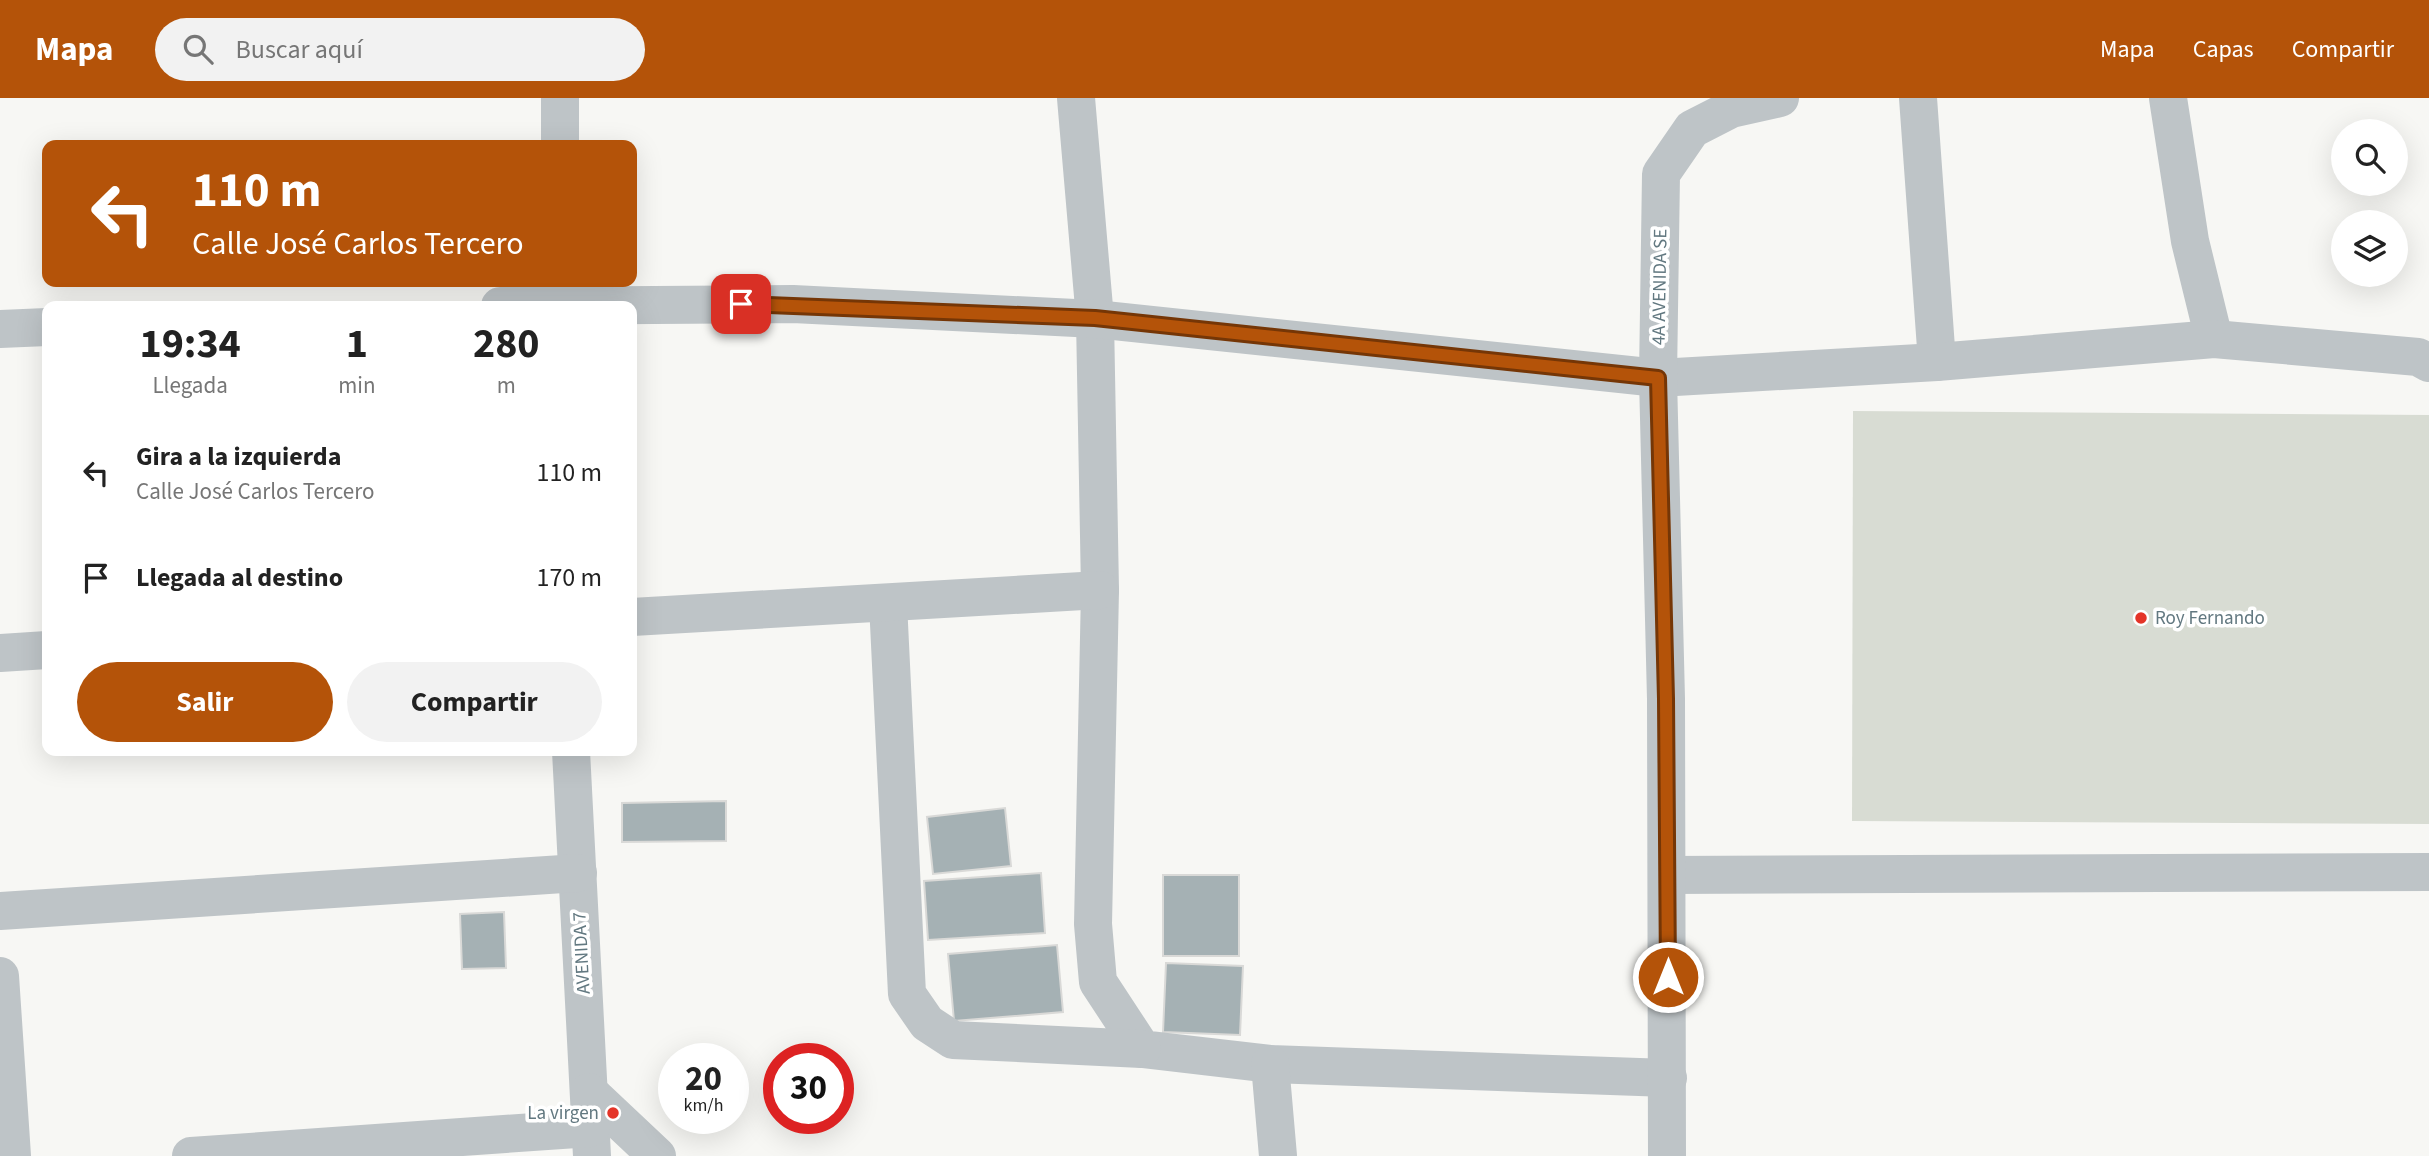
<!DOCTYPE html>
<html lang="es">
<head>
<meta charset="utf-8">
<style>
  body { margin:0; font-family:"Source Sans 3",sans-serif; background:#f2f2f2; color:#222; height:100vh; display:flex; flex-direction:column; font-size:26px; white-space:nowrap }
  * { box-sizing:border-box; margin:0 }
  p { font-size:23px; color:#767676 }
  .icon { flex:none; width:38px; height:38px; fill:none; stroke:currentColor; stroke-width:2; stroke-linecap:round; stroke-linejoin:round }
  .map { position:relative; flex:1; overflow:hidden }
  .panel { position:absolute; left:42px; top:203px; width:595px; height:455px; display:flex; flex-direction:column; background:#fff; border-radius:14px; box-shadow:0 7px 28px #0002 }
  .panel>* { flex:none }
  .hud { position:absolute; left:42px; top:42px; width:595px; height:147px; border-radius:14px; box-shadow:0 7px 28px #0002; background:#b45309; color:#fff; overflow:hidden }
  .controls { position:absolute; left:2331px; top:21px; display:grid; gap:14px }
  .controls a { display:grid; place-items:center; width:77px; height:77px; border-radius:50%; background:#fff; box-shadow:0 7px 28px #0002; font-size:35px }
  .speed { position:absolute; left:658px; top:945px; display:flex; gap:14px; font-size:35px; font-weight:700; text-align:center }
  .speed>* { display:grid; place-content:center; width:91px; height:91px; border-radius:50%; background:#fff; box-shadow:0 7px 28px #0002; line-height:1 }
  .speed small { font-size:18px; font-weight:400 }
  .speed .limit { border:10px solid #d22; background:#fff; color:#111 }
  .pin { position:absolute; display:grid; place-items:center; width:60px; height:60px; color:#fff; margin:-30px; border-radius:14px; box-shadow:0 4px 10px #0006 }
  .me { position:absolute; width:77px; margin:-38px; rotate:0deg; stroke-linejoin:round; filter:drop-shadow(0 0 5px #0008) }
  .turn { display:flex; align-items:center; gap:24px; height:147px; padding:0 35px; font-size:32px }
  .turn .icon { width:91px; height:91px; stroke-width:2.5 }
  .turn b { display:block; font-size:49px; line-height:60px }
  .eta { display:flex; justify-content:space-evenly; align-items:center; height:119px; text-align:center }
  .eta b { font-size:42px; font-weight:700; line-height:49px }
  .action { display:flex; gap:14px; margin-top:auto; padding:14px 35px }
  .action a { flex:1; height:80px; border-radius:42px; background:#b45309; color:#fff; font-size:28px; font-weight:700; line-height:80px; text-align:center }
  .action a+a { background:#f2f2f2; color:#222 }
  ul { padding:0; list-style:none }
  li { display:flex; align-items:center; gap:21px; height:105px; padding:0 35px }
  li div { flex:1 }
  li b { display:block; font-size:26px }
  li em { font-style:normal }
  header { display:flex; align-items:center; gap:42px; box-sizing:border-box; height:98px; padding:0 35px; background:#b45309; color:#fff }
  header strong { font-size:33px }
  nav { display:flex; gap:38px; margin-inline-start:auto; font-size:24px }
  .search { width:490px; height:63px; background:#f2f2f2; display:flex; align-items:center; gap:18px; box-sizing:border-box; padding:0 24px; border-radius:38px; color:#767676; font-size:26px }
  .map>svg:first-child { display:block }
  .green { fill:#d8dcd3 }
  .building { fill:#a5b1b4; stroke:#d9d9d7; stroke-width:2 }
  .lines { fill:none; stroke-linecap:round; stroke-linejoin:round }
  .minor { stroke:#bec4c7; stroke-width:38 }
  .route-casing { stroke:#753606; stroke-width:18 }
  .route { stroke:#b45309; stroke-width:12 }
  .poi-dot { fill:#e43428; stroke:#fff; stroke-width:2.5 }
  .labels { text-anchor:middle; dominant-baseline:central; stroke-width:7; stroke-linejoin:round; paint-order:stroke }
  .street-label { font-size:19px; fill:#627880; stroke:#fff }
  .poi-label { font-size:19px; fill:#627880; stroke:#fff; text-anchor:start }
</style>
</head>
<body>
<header>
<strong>Mapa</strong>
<div class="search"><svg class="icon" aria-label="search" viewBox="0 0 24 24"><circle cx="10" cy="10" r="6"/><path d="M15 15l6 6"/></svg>Buscar aquí</div>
<nav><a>Mapa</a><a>Capas</a><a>Compartir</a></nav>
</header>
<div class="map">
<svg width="2429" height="1058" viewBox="0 0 2429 1058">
  <rect width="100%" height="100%" fill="#f7f7f4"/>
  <path class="green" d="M 1853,313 L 2429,317 L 2429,726 L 1852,723 Z"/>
  <g class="building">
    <path d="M 726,703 L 726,743 L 622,744 L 622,705 Z"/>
    <path d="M 1005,710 L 1011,768 L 933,776 L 927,719 Z"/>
    <path d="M 1041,775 L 1045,835 L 928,842 L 924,783 Z"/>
    <rect x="1163" y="777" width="76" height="81"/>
    <path d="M 504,814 L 506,870 L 462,871 L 460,816 Z"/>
    <path d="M 1057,847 L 1063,914 L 954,923 L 948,856 Z"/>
    <path d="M 1166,865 L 1243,868 L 1240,937 L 1163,934 Z"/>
  </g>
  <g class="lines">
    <g class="minor">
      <path d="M 1076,0 L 1095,221 L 1100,492 L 1093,826 L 1098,884 L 1142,951 L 1270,966 L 1668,980"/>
      <path d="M 1918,0 L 1937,264"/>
      <path d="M 2168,0 L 2190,143 L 2214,241"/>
      <path d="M 560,47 L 560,0"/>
      <path d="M 500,208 L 793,206 L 1095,221 L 1658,280 L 1937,264 L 2214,241 L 2418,259 L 2429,265"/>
      <path d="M 0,231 L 47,229"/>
      <path d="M 888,505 L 907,896 L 927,925 L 953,942 L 1142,951"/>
      <path d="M 632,519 L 1100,492"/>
      <path d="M 0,555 L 47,552"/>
      <path d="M 571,653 L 592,1058"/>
      <path d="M 1667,777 L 2429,774"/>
      <path d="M 0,813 L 578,775"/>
      <path d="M 0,878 L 12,1058"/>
      <path d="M 1270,966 L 1278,1058"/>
      <path d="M 589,994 L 657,1058"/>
      <path d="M 191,1058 L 591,1030"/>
      <path d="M 1667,1058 L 1666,601 L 1658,280 L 1661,76 L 1692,31 L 1731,11 L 1780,0"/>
    </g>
  </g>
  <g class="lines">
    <defs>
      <path id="route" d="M 741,206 L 1095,220 L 1658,280 L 1666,601 L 1668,879"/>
    </defs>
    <use href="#route" class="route-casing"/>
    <use href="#route" class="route"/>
  </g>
  <g class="poi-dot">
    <circle cx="2141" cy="520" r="7"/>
    <circle cx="613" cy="1015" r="7"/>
  </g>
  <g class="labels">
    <g class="street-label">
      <text transform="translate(1660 189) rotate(-89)">4A AVENIDA SE</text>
      <text transform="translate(582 855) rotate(-93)">AVENIDA 7</text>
    </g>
    <g class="poi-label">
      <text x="2155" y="520">Roy Fernando</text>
      <text x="599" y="1015" text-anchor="end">La virgen</text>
    </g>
  </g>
</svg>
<div class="controls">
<a><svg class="icon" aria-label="search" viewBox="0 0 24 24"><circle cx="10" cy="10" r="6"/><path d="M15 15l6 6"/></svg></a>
<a><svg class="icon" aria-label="layers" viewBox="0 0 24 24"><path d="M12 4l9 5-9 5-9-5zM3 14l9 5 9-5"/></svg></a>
</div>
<div class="speed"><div>20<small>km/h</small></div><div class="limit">30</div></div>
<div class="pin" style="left:741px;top:206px;background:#d93025"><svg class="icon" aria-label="arrive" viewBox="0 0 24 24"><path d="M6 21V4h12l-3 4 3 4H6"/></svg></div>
<svg class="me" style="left:1668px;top:879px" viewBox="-20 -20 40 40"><circle r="17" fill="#b45309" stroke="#fff" stroke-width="3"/><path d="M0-11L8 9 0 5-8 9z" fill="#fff"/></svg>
<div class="hud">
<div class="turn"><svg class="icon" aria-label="left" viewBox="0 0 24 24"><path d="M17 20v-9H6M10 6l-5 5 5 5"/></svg><div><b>110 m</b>Calle José Carlos Tercero</div></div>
</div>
<section class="panel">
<div class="eta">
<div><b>19:34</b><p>Llegada</p></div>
<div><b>1</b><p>min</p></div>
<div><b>280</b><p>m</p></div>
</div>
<ul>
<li><svg class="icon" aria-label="left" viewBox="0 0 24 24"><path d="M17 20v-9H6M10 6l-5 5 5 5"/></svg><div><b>Gira a la izquierda</b><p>Calle José Carlos Tercero</p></div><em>110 m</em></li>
<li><svg class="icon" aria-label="arrive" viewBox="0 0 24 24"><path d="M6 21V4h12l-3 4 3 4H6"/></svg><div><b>Llegada al destino</b></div><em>170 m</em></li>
</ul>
<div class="action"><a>Salir</a><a>Compartir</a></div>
</section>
</div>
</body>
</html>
